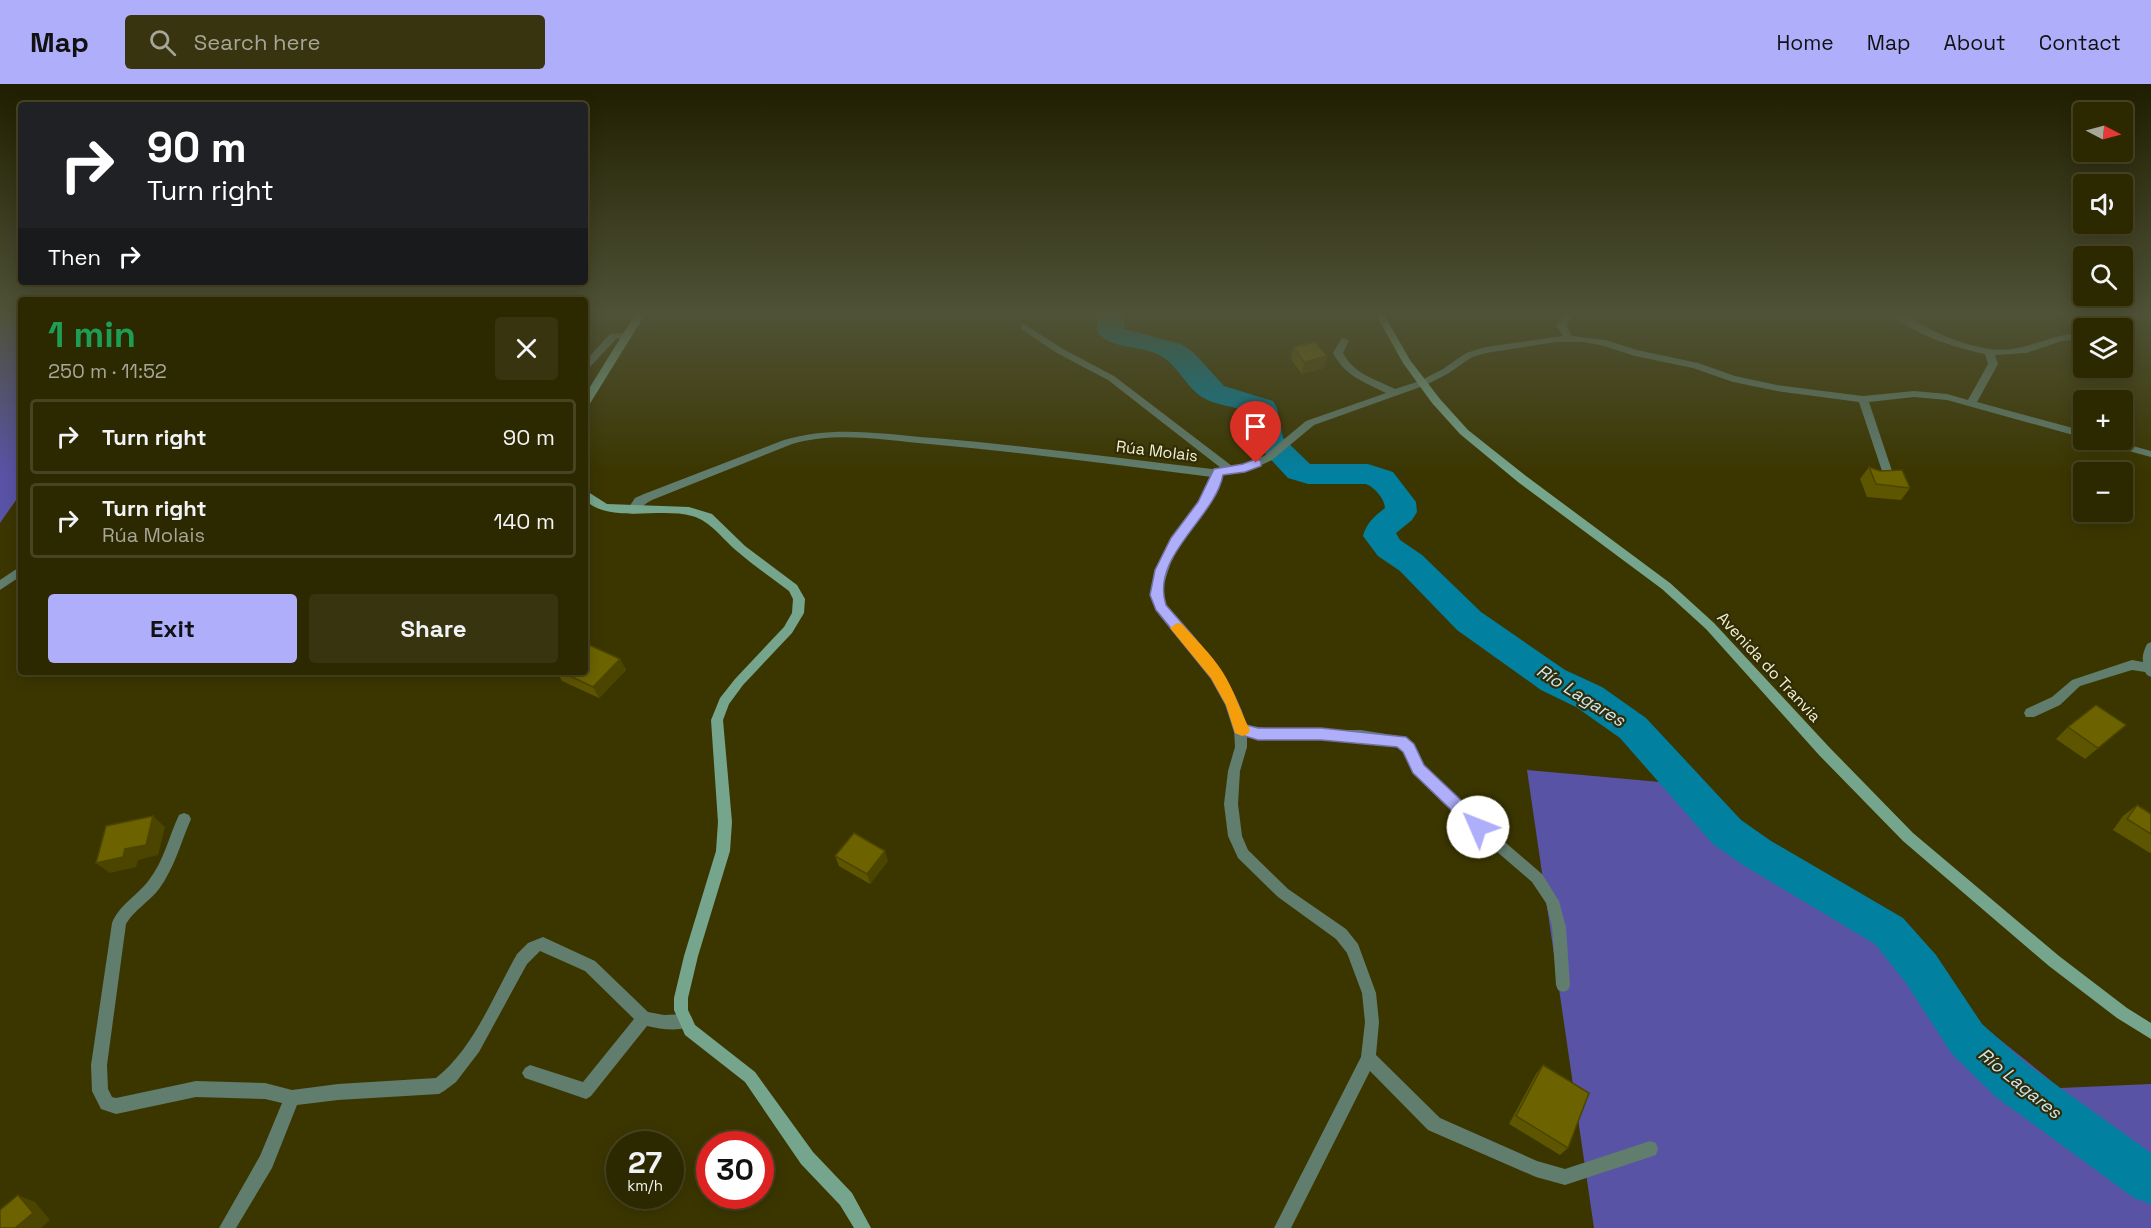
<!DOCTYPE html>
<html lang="en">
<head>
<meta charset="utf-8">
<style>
  body { margin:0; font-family:"Space Grotesk",sans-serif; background:#38340f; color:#f1f3f6; height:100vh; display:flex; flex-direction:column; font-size:22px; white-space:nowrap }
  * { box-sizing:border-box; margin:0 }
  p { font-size:20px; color:#a6a699 }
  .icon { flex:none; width:33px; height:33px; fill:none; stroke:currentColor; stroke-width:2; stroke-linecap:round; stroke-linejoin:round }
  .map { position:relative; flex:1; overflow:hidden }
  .sheet { position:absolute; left:18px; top:213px; width:570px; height:378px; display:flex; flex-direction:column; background:#2c2800; border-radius:6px; box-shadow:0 3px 15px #0003,0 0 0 2px #484422 }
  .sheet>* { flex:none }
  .hud { position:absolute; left:18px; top:18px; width:570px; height:183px; border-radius:6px; box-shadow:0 3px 15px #0003,0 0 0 2px #484422; background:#202124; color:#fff; overflow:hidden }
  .needle { width:39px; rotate:96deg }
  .controls { position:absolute; left:2073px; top:18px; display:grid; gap:12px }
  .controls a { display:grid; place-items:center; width:60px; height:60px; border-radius:6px; background:#2c2800; box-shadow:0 3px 15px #0003,0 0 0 2px #484422; font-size:30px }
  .speed { position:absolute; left:606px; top:1047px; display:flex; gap:12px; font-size:30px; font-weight:700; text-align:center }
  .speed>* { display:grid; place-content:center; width:78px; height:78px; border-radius:50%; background:#2c2800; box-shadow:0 3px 15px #0003,0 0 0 2px #484422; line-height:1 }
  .speed small { font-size:15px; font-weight:400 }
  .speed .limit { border:9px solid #d22; background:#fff; color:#111 }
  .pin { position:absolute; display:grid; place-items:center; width:51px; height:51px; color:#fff; margin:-62px -26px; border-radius:50% 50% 50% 0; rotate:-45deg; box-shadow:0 0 6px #0007 }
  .pin .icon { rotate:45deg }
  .me { position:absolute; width:66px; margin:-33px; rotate:314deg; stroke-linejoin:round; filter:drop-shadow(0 0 4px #0008) }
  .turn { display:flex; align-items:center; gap:21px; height:126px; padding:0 30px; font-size:27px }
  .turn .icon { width:78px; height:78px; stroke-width:2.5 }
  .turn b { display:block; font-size:42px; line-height:51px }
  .then { display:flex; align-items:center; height:57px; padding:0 30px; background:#0003; gap:12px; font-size:22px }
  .round { display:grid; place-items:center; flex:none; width:63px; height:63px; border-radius:6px; background:#38340f }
  .summary { display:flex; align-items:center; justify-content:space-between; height:102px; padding:0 30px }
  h1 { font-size:36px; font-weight:600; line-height:45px; color:#1e9e55 }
  .action { display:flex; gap:12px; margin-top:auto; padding:12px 30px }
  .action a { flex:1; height:69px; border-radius:6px; background:#aeaefa; color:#111; font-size:24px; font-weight:600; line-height:69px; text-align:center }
  .action a+a { background:#38340f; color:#f1f3f6 }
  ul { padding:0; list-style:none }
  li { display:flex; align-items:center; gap:18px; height:75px; margin:0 12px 9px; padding:0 18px; border:3px solid #484422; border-radius:6px }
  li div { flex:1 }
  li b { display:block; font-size:22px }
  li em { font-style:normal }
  header { display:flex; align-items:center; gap:36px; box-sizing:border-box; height:84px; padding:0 30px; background:#aeaefa; color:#111 }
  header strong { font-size:28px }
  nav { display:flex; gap:33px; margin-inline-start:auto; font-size:21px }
  .search { width:420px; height:54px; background:#38340f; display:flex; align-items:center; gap:15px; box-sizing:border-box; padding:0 21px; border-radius:6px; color:#a6a699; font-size:22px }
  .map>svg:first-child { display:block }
  .forest { fill:#5953a6 }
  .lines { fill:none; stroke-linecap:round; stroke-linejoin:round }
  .river { fill:#0280a0; fill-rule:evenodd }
  .street { fill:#607d6e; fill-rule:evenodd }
  .secondary { fill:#76a58e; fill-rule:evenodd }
  .wall { fill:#5d5500 }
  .shaded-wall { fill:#4c4500 }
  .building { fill:#6c6300; stroke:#4c4500; stroke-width:1.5 }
  .route { fill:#aeaefa; stroke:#7171a2; stroke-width:1.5 }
  .slow { fill:#f59e0b }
  .labels { text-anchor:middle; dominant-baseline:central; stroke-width:4.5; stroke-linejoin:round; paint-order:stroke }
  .street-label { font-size:16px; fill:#f4f2d0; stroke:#2f2c07 }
  .water-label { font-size:18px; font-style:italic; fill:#cce7f2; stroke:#2f2c07 }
</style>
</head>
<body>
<header>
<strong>Map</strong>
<div class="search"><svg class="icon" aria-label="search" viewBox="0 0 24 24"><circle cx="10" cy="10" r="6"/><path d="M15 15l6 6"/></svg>Search here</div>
<nav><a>Home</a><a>Map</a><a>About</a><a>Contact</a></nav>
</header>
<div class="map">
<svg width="2151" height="1144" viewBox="0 0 2151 1144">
  <rect width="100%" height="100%" fill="#3b3600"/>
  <g class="forest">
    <path d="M 0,229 L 21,229 L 21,409 L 0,439 Z"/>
    <path d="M 1527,686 L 1682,700 L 2060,1004 L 2151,1000 L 2151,1144 L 1594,1144 Z"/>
  </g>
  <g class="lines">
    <path class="river" d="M 1097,229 L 1123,229 L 1124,245 L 1181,260 L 1193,268 L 1224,302 L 1273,317 L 1277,324 L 1283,354 L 1310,380 L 1368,380 L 1393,388 L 1416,418 L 1417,428 L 1412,436 L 1396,449 L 1400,456 L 1422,471 L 1481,528 L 1565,586 L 1602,603 L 1646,634 L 1741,736 L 1771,757 L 1903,834 L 1936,871 L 1982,940 L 2028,981 L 2151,1069 L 2151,1120 L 2134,1114 L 1996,1013 L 1952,970 L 1906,899 L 1875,860 L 1743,781 L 1713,760 L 1620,654 L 1576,623 L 1541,606 L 1457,546 L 1400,487 L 1378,472 L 1363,452 C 1367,438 1375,432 1385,424 C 1385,415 1374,403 1366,400 L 1308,400 L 1288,394 L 1254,357 L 1249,329 C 1234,321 1216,322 1202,313 C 1183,300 1177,278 1155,269 C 1136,261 1109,265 1097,247 Z"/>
    <g class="street">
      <path d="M 0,229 L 7,229 L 0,232 Z"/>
      <path d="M 1566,229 L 1576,229 L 1566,241 L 1572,252 L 1606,256 L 1637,266 L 1698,279 L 1735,292 L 1777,301 L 1863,312 L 1914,307 L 1947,310 L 1968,316 L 1988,280 L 1985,270 C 1958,265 1908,249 1891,229 C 1905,229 1915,238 1928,244 C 1947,254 1967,261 1989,265 C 2023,270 2050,249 2084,249 L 2084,255 L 2062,257 L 2026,269 L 1995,271 L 1998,280 L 1977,318 L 2084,347 L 2084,354 L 1947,316 L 1914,313 L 1869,318 L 1893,390 L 1892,393 L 1872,395 L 1871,392 L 1872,389 L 1882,387 L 1859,318 L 1777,307 L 1733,298 L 1693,284 L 1635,272 L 1604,262 L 1584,258 L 1556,258 L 1486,269 L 1472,273 L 1449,289 L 1426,301 L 1314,341 L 1272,376 L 1249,387 L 1223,391 C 1215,427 1179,451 1168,487 C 1166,493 1163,503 1163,509 C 1163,529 1208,569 1220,587 C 1232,603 1239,622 1245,641 L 1279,646 L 1361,646 L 1405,653 L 1414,660 L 1423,682 L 1499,753 L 1542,790 L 1559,817 L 1566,843 L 1570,901 L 1568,906 L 1563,908 L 1558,906 L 1556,901 L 1552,843 L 1546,819 L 1532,798 L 1489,761 L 1413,689 L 1404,667 L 1397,661 L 1361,656 L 1279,656 L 1247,652 L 1247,663 L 1240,687 L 1238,720 L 1242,752 L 1248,766 L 1288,805 L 1346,845 L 1358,860 L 1376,909 L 1379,938 L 1376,971 L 1440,1034 L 1537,1077 L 1565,1085 L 1650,1057 L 1656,1059 L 1658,1065 L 1656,1071 L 1650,1073 L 1565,1101 L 1536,1093 L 1428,1046 L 1370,987 L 1291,1144 L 1274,1144 L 1361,973 L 1365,938 L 1362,909 L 1347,869 L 1336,855 L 1278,813 L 1238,774 L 1228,752 L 1224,720 L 1228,687 L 1235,663 L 1234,645 L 1227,621 L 1212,593 L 1163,535 L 1151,511 L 1156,486 L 1171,455 L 1199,419 L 1212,393 C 1117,381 1023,368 929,360 C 884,356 836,347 792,360 L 652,416 C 643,420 638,428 632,430 L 627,426 L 635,414 L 644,410 L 784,356 C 833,341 884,350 934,354 C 1027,362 1120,374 1212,385 L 1221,384 L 1108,296 L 1057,269 L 1021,245 L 1021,241 L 1024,240 L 1063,265 L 1114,292 L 1232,382 L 1243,381 L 1264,372 L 1306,337 L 1386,309 C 1364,298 1345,292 1333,269 L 1341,255 L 1344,254 L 1349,257 L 1343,269 C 1354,290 1375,295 1395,305 L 1420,297 L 1443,285 L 1466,269 L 1485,263 L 1563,252 L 1556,241 Z"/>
      <path d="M 2117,229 L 2126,229 L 2117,244 L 2109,244 Z"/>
      <path d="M 625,249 L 630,252 L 628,254 L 616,255 L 588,285 L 585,286 L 585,277 L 610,250 Z"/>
      <path d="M 2095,356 L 2111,356 L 2151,367 L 2151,373 L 2096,358 Z"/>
      <path d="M 21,482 L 21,492 L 0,506 L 0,496 Z"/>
      <path d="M 2151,558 L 2151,593 L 2147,591 L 2145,588 L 2132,586 L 2080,602 L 2060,621 L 2034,633 L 2026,633 L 2024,629 L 2026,625 L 2052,613 L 2072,596 L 2132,576 L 2143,578 C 2142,572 2144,566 2147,560 Z"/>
      <path d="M 184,729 L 189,731 L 191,735 C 181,758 174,785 159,805 C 149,818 134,826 126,840 L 107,981 L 108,1005 L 112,1013 L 116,1014 L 196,997 L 265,999 L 292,1006 L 338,1000 L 436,994 C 474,964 493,912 517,870 L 528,859 L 543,853 L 595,877 L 648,928 L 664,931 L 686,930 L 691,932 L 693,937 L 691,942 C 677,948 661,945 647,942 L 591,1012 L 586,1015 L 525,994 L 522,989 L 525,984 L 530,981 L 583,998 L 634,935 L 585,887 L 540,867 L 527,880 L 479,968 L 456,998 L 444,1007 L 439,1010 L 338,1016 L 297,1021 L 272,1084 L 236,1144 L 219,1144 L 260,1072 L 282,1019 L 265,1015 L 196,1013 L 116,1030 L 101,1025 L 92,1007 L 91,981 L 112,839 C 120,820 137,812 149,796 C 164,777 169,752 179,731 Z"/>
    </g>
    <g class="secondary">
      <path d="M 636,229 L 646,229 L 589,321 L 585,322 L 585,311 Z"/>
      <path d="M 1375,229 L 1383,229 L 1410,276 L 1440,315 L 1468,346 L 1526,392 L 1670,499 L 1714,539 L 1829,663 L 1913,749 L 2059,872 L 2127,924 L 2151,939 L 2151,955 L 2117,934 L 2049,882 L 1903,757 L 1819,671 L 1706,545 L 1662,505 L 1518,398 L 1460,350 L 1432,319 L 1403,279 Z"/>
      <path d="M 585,406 L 607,420 L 689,423 L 712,430 L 745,462 L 797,501 L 805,515 L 804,529 L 792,549 L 743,601 L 729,620 L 723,636 L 732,738 L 730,767 L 698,872 L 688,914 L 688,926 L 695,941 L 755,988 L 813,1068 L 852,1109 L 871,1144 L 854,1144 L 840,1121 L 801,1080 L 745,998 L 685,951 L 674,926 L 674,914 L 684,872 L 716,767 L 718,738 L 711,636 L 720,614 L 735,595 L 784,543 L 792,529 L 793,515 L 789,507 C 772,494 754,482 738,468 C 722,455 711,437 692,432 C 661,423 609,440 585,416 Z"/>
    </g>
  </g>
  <g class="wall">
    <path d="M 1293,263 L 1327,272 L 1324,284 L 1302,290 L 1291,275 Z"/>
    <path d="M 1869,383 L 1910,404 L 1901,416 L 1867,413 L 1860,395 Z"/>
    <path d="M 620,575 L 626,586 L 599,614 L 562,597 L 557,588 L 585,588 Z"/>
    <path d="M 2126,641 L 2085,675 L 2056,655 L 2068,643 Z"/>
    <path d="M 2137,721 L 2151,730 L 2151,768 L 2150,769 L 2113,746 L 2123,732 Z"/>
    <path d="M 835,772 L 888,777 L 870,800 L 839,782 Z"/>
    <path d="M 1543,981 L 1568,1064 L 1560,1071 L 1509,1040 L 1536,990 Z"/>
  </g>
  <g class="shaded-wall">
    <path d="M 1739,229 L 1749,229 L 1737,232 Z"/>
    <path d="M 1327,272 L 1324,284 L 1302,290 L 1304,278 Z"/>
    <path d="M 620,575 L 626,586 L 599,614 L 593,603 Z"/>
    <path d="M 153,732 L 165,743 L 158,771 L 138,776 L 136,783 L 110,789 L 96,779 L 125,765 Z"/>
    <path d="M 885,767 L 888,777 L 870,800 L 867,790 Z"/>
    <path d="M 18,1111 L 35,1118 L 50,1136 L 41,1144 L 15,1144 Z"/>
  </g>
  <g class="building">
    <path d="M 1315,258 L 1327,272 L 1304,278 L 1293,263 Z"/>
    <path d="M 1869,383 L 1880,387 L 1902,386 L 1910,404 L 1876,400 Z"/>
    <path d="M 585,559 L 620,575 L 593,603 L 562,588 L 585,588 Z"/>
    <path d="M 2096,621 L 2126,641 L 2098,664 L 2068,643 Z"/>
    <path d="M 2137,721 L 2151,730 L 2151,750 L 2127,735 Z"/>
    <path d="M 153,732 L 146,761 L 125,765 L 123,773 L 96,779 L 106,742 Z"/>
    <path d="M 854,749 L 885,767 L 867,790 L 835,772 Z"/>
    <path d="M 1543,981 L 1589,1009 L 1568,1064 L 1516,1032 Z"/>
    <path d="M 18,1111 L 33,1129 L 15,1144 L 0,1144 L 0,1126 Z"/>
  </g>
  <linearGradient id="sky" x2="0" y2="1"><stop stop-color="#201e00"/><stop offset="0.59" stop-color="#4f5237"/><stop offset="1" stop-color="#4f5237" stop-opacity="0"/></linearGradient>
  <rect width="2151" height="389" fill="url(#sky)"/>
  <path class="route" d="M 1256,375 L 1261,377 L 1261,382 L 1245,388 L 1223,391 C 1215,434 1150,472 1166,521 C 1198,558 1232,593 1246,641 L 1258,644 L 1321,644 L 1406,653 L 1414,660 L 1424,681 L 1484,738 L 1486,743 L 1484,747 L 1478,749 L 1473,747 L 1413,689 L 1403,668 L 1397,663 L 1321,656 L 1258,656 L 1235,649 L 1226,621 L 1211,594 L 1156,526 L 1150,511 L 1155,486 L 1171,454 L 1198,418 L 1214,385 L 1243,380 Z"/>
  <path class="slow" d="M 1177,539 L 1182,540 C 1195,555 1211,570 1222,587 C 1234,605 1240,627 1250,646 L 1248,650 L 1242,652 L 1235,649 L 1226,621 L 1211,594 L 1170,544 Z"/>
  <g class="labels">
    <g class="street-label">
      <text transform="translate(1157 367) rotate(7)">Rúa Molais</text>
      <text transform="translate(1769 583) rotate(47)">Avenida do Tranvia</text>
    </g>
    <g class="water-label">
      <text transform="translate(1581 611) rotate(32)">Río Lagares</text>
      <text transform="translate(2020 999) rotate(39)">Río Lagares</text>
    </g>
  </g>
</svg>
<div class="controls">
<a><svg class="needle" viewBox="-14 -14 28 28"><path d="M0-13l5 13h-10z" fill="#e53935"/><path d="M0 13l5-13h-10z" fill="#a6a699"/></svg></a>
<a><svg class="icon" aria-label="sound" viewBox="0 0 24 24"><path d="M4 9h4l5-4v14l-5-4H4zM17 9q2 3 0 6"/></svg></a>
<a><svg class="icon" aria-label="search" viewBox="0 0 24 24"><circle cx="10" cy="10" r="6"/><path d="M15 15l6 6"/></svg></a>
<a><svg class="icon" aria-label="layers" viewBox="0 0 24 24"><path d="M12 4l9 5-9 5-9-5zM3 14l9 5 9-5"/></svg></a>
<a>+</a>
<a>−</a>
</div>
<div class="speed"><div>27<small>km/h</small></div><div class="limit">30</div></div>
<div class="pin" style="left:1256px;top:379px;background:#d93025"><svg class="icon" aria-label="arrive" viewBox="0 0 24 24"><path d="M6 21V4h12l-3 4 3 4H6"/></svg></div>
<svg class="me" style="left:1478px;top:743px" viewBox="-20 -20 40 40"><circle r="19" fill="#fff"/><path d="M0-13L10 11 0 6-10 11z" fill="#aeaefa"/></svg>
<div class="hud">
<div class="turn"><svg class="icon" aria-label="right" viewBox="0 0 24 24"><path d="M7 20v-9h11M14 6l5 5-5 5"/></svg><div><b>90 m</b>Turn right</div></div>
<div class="then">Then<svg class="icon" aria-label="right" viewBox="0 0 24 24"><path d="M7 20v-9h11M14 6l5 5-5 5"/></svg></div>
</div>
<section class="sheet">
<div class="summary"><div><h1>1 min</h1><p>250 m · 11:52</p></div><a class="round"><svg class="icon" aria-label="close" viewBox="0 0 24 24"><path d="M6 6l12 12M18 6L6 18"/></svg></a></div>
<ul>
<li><svg class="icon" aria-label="right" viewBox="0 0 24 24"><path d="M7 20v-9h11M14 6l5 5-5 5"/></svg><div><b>Turn right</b></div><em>90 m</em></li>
<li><svg class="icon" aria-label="right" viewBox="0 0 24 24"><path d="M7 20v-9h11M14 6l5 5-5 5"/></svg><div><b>Turn right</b><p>Rúa Molais</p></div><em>140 m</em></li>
</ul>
<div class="action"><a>Exit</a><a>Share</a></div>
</section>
</div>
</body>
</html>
